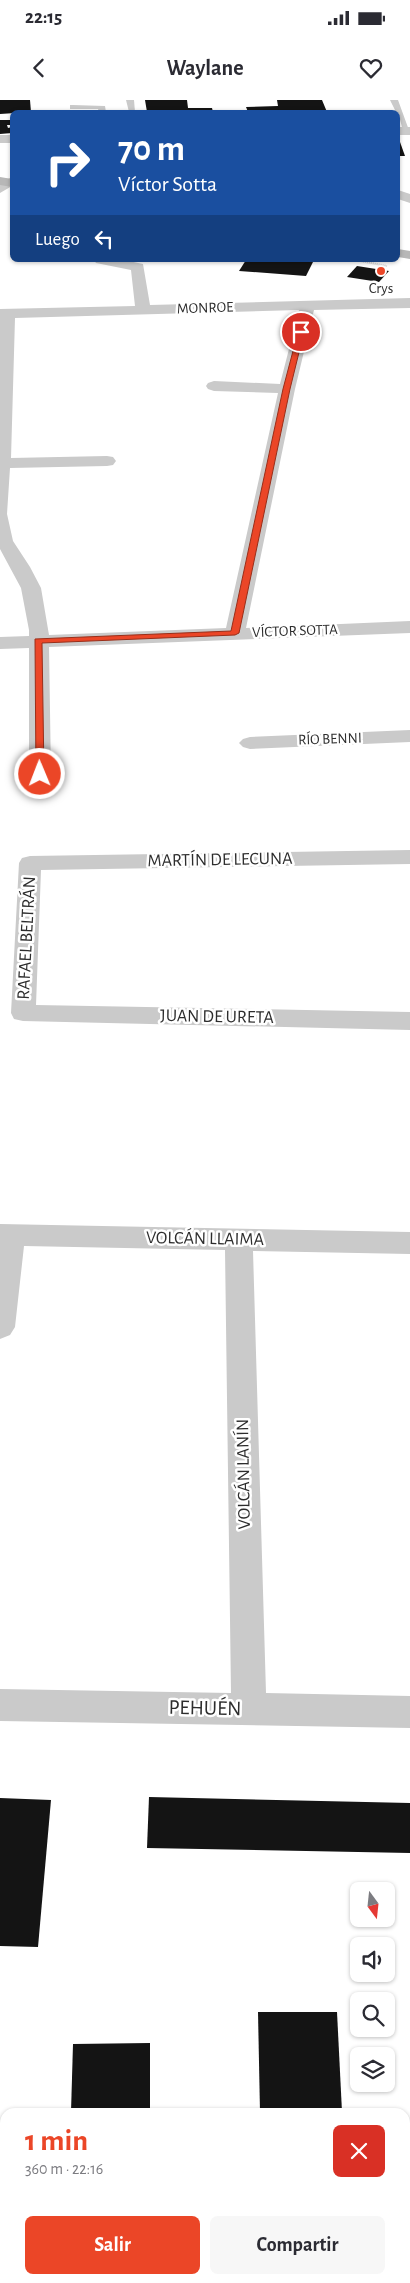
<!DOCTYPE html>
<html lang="es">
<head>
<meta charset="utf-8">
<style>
  body { margin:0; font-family:"Alegreya Sans",sans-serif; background:#f7f7f7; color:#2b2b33; height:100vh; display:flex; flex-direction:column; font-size:19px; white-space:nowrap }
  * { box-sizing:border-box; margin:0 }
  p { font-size:16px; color:#7c7c81 }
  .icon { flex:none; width:28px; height:28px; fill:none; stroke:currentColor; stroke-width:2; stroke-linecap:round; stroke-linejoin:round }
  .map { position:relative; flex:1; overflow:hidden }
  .panel { position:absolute; left:0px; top:2008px; width:410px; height:176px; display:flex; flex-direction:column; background:#fff; border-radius:15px 15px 0 0; box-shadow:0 1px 4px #0004 }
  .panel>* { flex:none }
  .guide { position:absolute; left:10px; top:10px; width:390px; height:152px; border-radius:8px; box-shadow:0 1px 4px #0004; background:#1a4fa0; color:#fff; overflow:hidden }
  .needle { width:32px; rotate:165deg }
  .controls { position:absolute; left:350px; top:1782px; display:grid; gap:10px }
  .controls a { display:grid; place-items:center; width:45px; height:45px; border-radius:8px; background:#fff; box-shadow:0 1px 4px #0004; font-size:25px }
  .pin { position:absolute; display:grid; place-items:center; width:42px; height:42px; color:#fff; margin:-21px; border:2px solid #fff; border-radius:50%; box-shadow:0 1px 5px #0007 }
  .me { position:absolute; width:55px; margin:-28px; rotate:359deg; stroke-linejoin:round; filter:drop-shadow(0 0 4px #0008) }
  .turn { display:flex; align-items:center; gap:18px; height:105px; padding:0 25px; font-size:22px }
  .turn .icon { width:65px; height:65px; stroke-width:2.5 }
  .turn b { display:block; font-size:35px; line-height:42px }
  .then { display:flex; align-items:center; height:48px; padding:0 25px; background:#0003; gap:10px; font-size:19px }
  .round { display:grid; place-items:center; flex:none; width:52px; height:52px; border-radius:8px; background:#f7f7f7 }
  .headline { display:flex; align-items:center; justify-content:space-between; height:85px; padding:0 25px }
  h1 { font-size:30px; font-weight:600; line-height:38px; color:#eb4627 }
  .button { display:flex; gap:10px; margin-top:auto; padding:10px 25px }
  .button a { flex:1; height:58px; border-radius:8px; background:#eb4627; color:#fff; font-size:20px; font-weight:600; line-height:58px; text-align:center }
  .button a+a { background:#f7f7f7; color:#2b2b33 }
  .status { display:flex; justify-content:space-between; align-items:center; height:35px; padding:0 25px; background:#fff; direction:ltr }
  .status svg { height:14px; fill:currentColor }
  header { display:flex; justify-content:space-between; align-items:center; height:65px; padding:0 25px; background:#fff; font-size:22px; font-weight:600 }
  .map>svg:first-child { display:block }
  .building { fill:#141414 }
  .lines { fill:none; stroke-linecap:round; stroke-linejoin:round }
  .path-far1 { stroke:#cacaca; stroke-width:2; stroke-dasharray:1 1; stroke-linecap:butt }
  .path { stroke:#cacaca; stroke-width:4.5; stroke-dasharray:3 3; stroke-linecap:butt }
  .service { fill:#cacaca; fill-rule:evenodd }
  .minor { fill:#cacaca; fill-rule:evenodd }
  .secondary { fill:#b7b7b7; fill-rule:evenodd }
  .route { fill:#eb4627; stroke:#992e19 }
  .poi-dot { fill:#eb4627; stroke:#fff; stroke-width:2 }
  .labels { text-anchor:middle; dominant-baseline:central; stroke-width:5; stroke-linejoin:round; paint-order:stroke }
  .far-poi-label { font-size:15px; fill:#2d2d2d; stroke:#fff }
  .far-street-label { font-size:15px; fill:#2d2d2d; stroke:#fff }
  .street-label { font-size:18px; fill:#2d2d2d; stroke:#fff }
  .near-street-label { font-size:21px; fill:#2d2d2d; stroke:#fff }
</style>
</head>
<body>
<div class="status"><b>22:15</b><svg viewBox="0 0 49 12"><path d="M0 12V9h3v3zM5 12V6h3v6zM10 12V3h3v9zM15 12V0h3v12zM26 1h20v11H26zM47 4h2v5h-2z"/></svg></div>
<header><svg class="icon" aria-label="back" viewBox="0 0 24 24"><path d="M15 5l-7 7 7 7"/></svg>Waylane<svg class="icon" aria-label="heart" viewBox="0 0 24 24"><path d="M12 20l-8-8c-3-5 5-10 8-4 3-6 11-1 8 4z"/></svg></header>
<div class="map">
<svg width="410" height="2183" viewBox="0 0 410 2183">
  <rect width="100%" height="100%" fill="#fff"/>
  <g class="building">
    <path d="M 0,0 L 30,0 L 31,12 L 0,14 Z"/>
    <path d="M 145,0 L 187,0 L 188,8 L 212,8 L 213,12 L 147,12 Z"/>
    <path d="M 277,0 L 322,0 L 327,12 L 248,12 L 246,7 L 278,6 Z"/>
    <path d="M 0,20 L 12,20 L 12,25 L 7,25 L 8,28 L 12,27 L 12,33 L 0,34 Z"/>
    <path d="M 398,42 L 400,42 L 405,56 L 398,56 Z"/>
    <path d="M 246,160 L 314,160 L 306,176 L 239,171 Z"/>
    <path d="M 357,166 L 389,171 L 379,182 L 347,177 Z"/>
    <path d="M 149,1697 L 410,1703 L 410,1753 L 147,1748 Z"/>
    <path d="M 0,1698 L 51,1700 L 38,1847 L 0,1846 Z"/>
    <path d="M 258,1912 L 337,1912 L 342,2012 L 260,2012 Z"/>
    <path d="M 150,1943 L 150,2012 L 71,2012 L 73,1944 Z"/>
    <rect x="0" y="2072" width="5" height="69"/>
  </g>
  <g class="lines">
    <path class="path-far1" d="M 355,160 L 387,166"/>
    <path class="path" d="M 25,2183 L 61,2179"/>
    <g class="service">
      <path d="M 126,0 L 134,0 L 135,12 L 129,12 Z"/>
      <path d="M 390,0 L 398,0 L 410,33 L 403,31 L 398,12 L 396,12 Z"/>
      <path d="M 73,5 L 105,6 L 106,12 L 99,12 L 98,9 L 70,9 L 70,5 Z"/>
      <path d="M 405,2159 L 410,2159 L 410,2183 L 401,2183 L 395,2179 L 405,2179 Z"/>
      <path d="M 200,2179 L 264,2179 L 262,2183 L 198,2183 Z"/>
      <path d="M 267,2179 L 295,2179 L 297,2183 L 269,2183 Z"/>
    </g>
    <g class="minor">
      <rect x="398" y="27" width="12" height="8"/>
      <rect x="0" y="35" width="12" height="8"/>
      <path d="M 10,78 L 12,79 L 12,86 L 0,93 L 0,83 Z"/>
      <path d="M 398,90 L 410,94 L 410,103 L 398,99 Z"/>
      <path d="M 94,160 L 124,160 L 143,164 L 150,205 L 410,198 L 410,208 L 314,210 L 295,289 L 246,528 L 410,521 L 410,533 L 49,547 L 51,674 L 48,679 L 40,680 L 32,679 L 29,674 L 29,548 L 0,549 L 0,537 L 29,536 L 29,530 L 21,488 L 0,449 L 0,209 L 135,206 L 131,170 L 96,163 ZM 299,210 L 280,284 L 214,281 L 208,283 L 206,286 L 208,289 L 214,291 L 278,293 L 226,528 L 49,535 L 41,488 L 30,467 L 13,441 L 7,414 L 10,368 L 107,366 L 113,365 L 116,361 L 113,357 L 107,356 L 11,358 L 15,218 Z"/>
      <path d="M 410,630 L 410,642 L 250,649 L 243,647 L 239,643 L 243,639 L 250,637 Z"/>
      <path d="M 410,750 L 410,764 L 41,770 L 36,905 L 410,912 L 410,930 L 23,921 L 14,919 L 11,913 L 19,763 L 22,758 L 30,756 Z"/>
      <path d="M 0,1124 L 410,1132 L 410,1154 L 253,1151 L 266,1593 L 410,1596 L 410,1628 L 0,1621 L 0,1589 L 231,1593 L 225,1150 L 24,1146 L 15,1227 L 10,1235 L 0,1239 Z"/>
    </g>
    <g class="secondary">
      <path d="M 0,77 L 12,79 L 12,87 L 0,85 Z"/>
      <path d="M 398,149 L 410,151 L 410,159 L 398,157 Z"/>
    </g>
  </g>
  <path class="route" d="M 301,230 L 304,232 L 290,289 L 239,533 L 235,535 L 42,543 L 44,674 L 36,676 L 35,539 L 231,531 L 283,289 L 298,232 Z"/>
  <circle class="poi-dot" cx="381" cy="171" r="5"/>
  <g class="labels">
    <g class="far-poi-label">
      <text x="381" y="188">Crys</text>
    </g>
    <g class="far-street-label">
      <text transform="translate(205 208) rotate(-2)">MONROE</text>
      <text transform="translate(295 531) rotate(-2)">VÍCTOR SOTTA</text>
      <text transform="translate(330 639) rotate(-2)">RÍO BENNI</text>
    </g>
    <g class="street-label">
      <text transform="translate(220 760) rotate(-1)">MARTÍN DE LECUNA</text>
      <text transform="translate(27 838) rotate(-87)">RAFAEL BELTRÁN</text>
      <text transform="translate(217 917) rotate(1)">JUAN DE URETA</text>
      <text transform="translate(205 1139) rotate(1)">VOLCÁN LLAIMA</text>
      <text transform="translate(244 1374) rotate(-91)">VOLCÁN LANÍN</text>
    </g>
    <g class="near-street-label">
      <text transform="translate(205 1608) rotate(1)">PEHUÉN</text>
    </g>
  </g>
</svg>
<div class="controls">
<a><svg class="needle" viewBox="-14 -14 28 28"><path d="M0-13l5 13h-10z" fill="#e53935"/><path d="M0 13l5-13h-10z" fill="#7c7c81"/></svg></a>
<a><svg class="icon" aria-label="sound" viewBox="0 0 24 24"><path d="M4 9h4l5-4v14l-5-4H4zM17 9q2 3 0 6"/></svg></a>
<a><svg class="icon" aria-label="search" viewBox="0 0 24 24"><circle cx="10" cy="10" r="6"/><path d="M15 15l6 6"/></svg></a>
<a><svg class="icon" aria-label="layers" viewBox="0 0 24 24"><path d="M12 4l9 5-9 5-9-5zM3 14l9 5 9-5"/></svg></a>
</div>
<div class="pin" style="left:301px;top:232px;background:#d93025"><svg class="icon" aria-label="arrive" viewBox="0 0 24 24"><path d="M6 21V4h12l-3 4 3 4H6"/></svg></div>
<svg class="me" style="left:40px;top:674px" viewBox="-20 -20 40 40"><circle r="17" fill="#eb4627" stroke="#fff" stroke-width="3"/><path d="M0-11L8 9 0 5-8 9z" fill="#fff"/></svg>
<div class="guide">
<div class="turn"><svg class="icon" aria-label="right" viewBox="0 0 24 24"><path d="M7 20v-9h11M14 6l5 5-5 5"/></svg><div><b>70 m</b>Víctor Sotta</div></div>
<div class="then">Luego<svg class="icon" aria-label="left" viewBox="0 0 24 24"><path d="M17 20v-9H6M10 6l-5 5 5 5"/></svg></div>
</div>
<section class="panel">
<div class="headline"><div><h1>1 min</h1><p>360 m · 22:16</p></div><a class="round" style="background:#d93025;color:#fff"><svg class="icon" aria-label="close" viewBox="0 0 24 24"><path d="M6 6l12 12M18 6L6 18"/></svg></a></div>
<div class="button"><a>Salir</a><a>Compartir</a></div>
</section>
</div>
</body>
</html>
